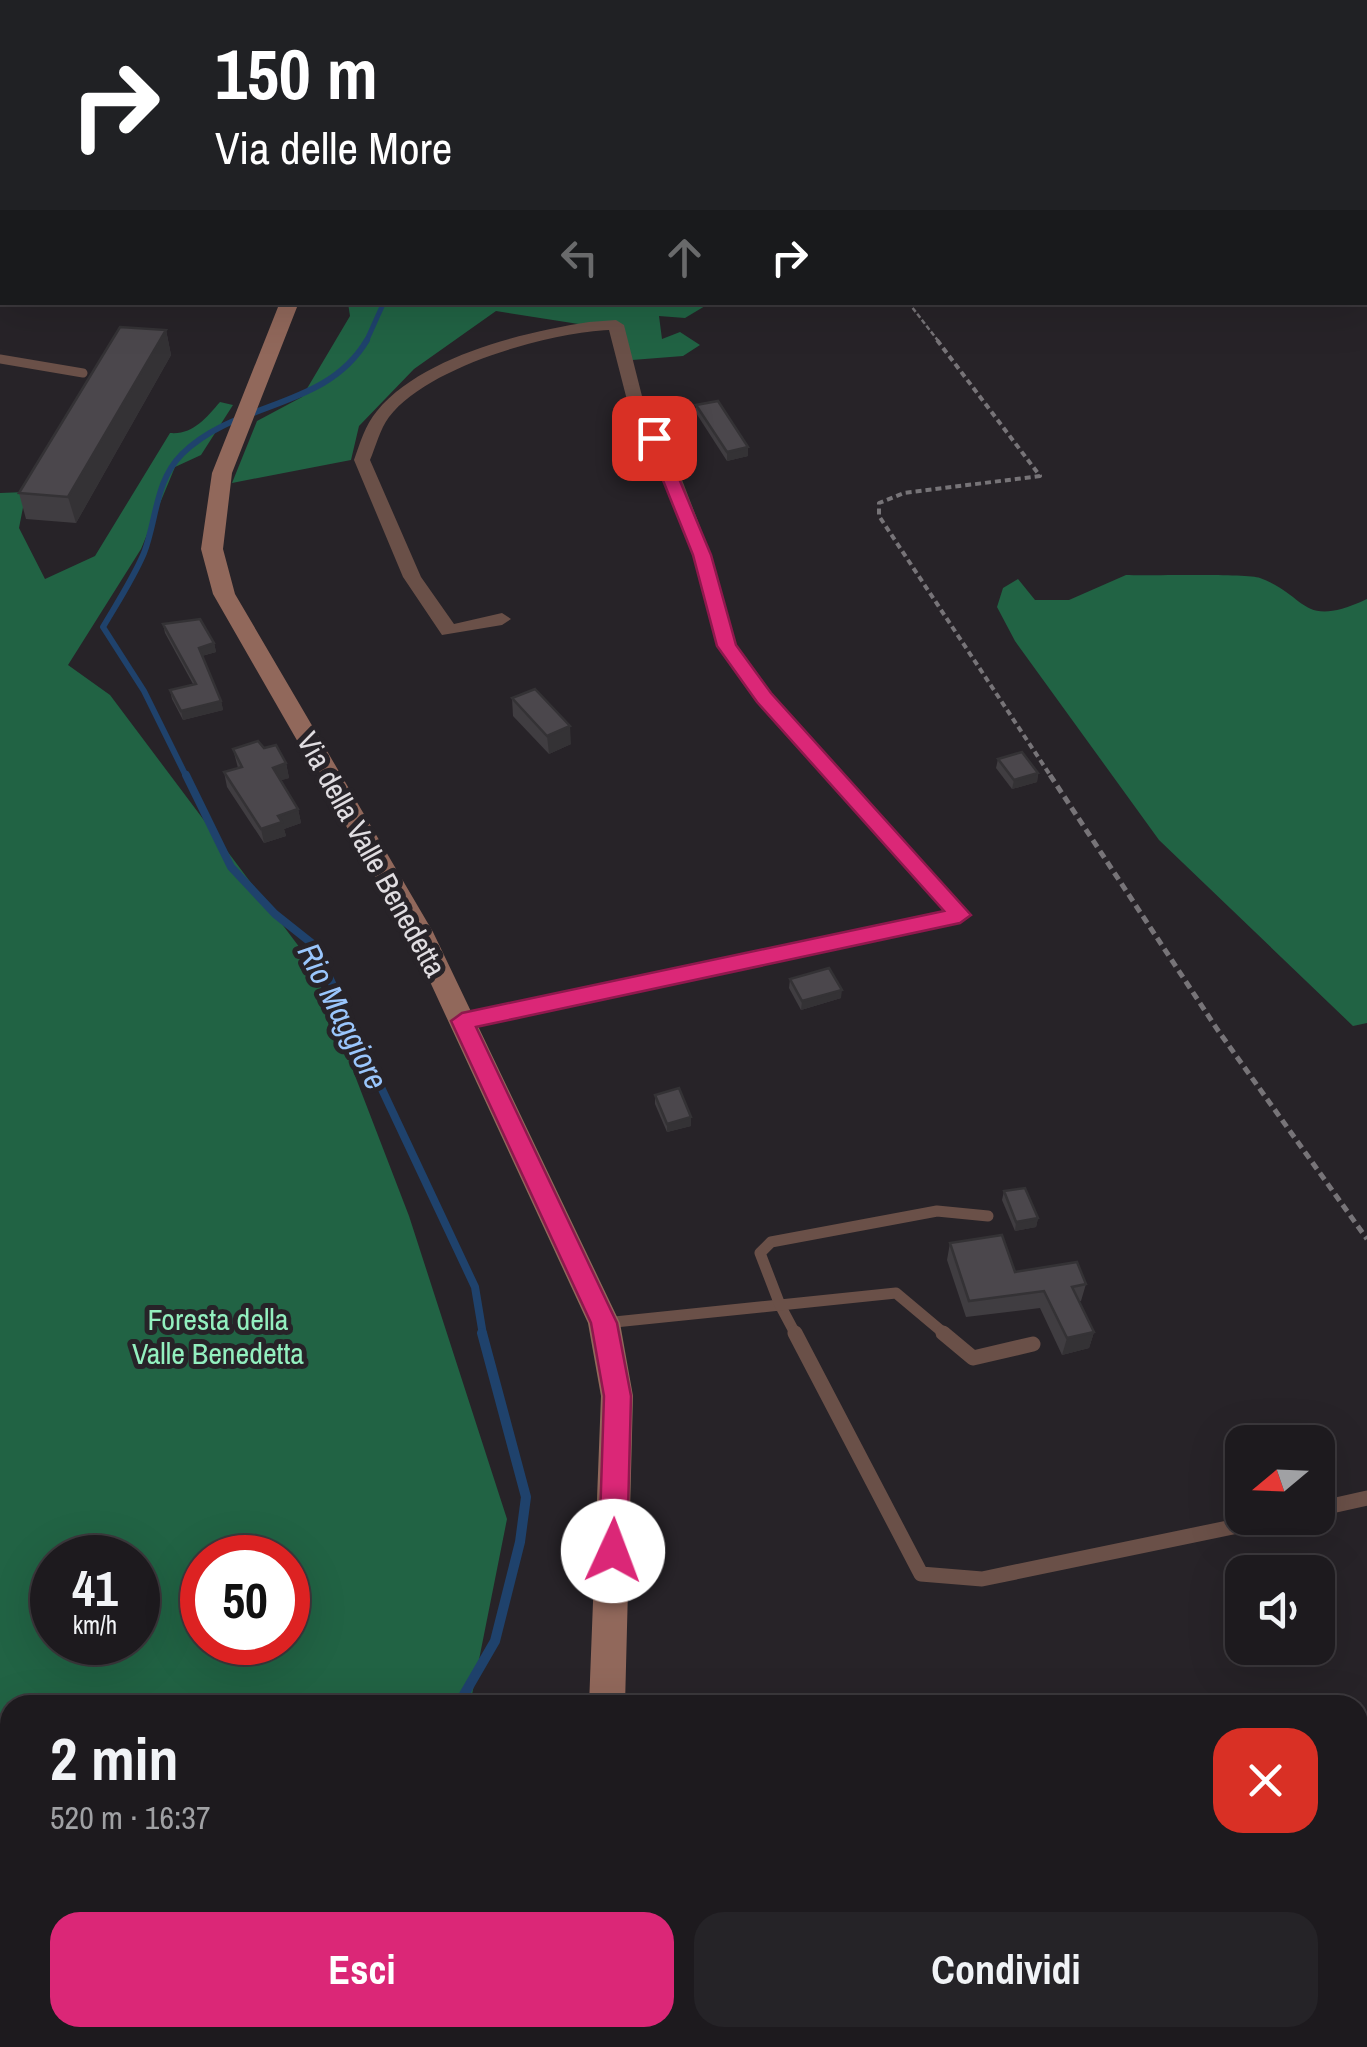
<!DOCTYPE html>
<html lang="it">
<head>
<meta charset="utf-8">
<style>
  body { margin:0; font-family:"Archivo Narrow",sans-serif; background:#252327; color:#f1f3f6; height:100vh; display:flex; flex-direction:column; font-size:38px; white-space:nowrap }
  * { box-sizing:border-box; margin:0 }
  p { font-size:32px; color:#a0a1a4 }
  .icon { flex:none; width:55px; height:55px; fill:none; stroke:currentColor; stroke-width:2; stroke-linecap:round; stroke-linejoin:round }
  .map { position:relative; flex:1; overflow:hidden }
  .details { position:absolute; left:0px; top:1695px; width:1368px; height:352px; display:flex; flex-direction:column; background:#1d1a1e; border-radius:30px 30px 0 0; box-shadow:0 10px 40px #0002,0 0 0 2px #3b383c }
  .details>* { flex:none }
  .banner { position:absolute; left:0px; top:0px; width:1368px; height:305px; box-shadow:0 10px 40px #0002,0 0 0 2px #3b383c; background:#202124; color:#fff; overflow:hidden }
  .needle { width:65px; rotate:251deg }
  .controls { position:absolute; left:1225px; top:1425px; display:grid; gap:20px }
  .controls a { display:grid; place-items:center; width:110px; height:110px; border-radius:20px; background:#1d1a1e; box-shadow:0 10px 40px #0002,0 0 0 2px #3b383c; font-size:50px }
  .speed { position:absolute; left:30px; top:1535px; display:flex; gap:20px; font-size:50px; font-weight:700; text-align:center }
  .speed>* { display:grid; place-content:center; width:130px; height:130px; border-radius:50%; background:#1d1a1e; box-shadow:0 10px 40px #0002,0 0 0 2px #3b383c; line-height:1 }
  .speed small { font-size:25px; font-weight:400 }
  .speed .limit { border:15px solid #d22; background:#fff; color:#111 }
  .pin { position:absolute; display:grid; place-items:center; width:85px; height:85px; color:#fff; margin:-42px; border-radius:20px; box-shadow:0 5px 15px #0006 }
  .me { position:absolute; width:110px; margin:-55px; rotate:2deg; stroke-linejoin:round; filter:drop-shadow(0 0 8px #0008) }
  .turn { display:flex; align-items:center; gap:35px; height:210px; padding:0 50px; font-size:45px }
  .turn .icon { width:130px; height:130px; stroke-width:2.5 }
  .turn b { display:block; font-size:70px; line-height:85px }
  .lanes { display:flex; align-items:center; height:95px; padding:0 50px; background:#0003; justify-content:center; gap:50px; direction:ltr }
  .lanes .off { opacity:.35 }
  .round { display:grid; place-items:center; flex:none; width:105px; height:105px; border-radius:30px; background:#252327 }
  .headline { display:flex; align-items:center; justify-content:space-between; height:170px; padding:0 50px }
  h1 { font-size:60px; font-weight:800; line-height:75px }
  .cta { display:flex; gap:20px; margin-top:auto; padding:20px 50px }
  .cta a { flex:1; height:115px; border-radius:30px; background:#db2777; color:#fff; font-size:40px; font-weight:800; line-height:115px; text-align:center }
  .cta a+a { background:#252327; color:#f1f3f6 }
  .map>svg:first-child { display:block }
  .forest { fill:#216344; fill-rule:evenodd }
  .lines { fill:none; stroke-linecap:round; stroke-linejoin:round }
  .stream-far3 { stroke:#1f426c; stroke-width:5 }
  .stream-far2 { stroke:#1f426c; stroke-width:6 }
  .stream-far1 { stroke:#1f426c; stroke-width:8 }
  .stream { stroke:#1f426c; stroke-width:10 }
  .path-far2 { stroke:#777478; stroke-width:2.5; stroke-dasharray:5 2.5; stroke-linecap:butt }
  .path-far1 { stroke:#777478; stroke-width:4; stroke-dasharray:6 4; stroke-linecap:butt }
  .path { stroke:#777478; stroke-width:5; stroke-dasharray:8 5; stroke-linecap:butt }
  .service-far3 { stroke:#6a5048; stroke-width:8 }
  .service-far2 { stroke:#6a5048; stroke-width:9 }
  .service-far1 { stroke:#6a5048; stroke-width:11 }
  .service { stroke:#6a5048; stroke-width:15 }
  .minor { fill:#6a5048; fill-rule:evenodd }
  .secondary { fill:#91685b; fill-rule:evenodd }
  .wall { fill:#403d41 }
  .shaded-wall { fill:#343235 }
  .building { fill:#4b474c; stroke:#343235; stroke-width:2.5 }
  .route { fill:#db2777; stroke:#8e194d; stroke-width:2.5 }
  .labels { text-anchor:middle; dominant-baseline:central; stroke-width:10; stroke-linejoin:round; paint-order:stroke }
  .street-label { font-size:30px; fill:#e0dde1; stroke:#272328 }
  .park-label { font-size:30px; fill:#93f0bf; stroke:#272328 }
  .water-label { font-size:32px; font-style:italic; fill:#9ac6fc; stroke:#272328 }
</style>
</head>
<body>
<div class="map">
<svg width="1367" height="2047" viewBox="0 0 1367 2047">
  <rect width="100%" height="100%" fill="#272328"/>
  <g class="forest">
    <path d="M 348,303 L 710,303 L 685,318 L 659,316 L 662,339 L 680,332 L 700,345 L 683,356 L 632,360 L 617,330 L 496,311 L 414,369 L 359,426 L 351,460 L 232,483 L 257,421 L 302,397 L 350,316 Z"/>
    <path d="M 220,402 L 233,405 L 201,455 L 175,467 L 141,549 L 68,665 L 110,695 L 312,964 L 409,1216 L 507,1519 L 470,1705 L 10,1705 L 10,1859 L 0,1857 L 0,493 L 26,492 L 19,528 L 45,579 L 95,556 L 170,433 C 193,435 206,418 220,402 ZM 52,1558 L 138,1558 L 138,1642 L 52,1642 ZM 202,1558 L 288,1558 L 288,1642 L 202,1642 Z"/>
    <path d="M 1126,575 C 1149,576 1247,573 1260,578 C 1309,596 1300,630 1367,599 L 1367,1023 L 1353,1026 L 1159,840 L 1015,641 L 997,607 L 1003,588 L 1018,579 L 1035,600 L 1069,600 Z"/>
  </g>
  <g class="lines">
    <path class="stream-far3" d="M 366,342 L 384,302"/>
    <path class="stream-far2" d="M 187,778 L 144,691 L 103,627 C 117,603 133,579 144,553 C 157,519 155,481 182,454 C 237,400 326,410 367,340"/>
    <path class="stream-far1" d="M 186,775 L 231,867 L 275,914 L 314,945 L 475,1287 L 483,1335"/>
    <g class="stream">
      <path d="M 458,1705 L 495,1641 L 520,1542 L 526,1497 L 482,1333"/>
      <path d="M 374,2038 L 374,2047"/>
    </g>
    <path class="path-far2" d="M 908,302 L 939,342"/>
    <path class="path-far1" d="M 937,340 L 1040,476 L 904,493 L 879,503 L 879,516 L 1052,778"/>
    <path class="path" d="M 1050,775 L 1217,1029 L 1367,1239"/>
    <path class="service-far3" d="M 0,297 L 2,289"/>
    <path class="service-far2" d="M 0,359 L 83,373"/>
    <g class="service-far1">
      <path d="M 605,1323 L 780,1305 L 796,1335"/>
      <path d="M 946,1335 L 896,1293 L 780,1305 L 760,1253 L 771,1242 L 937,1211 L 988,1216"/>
    </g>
    <g class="service">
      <path d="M 795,1333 L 921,1574 L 982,1579 L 1276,1518"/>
      <path d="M 943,1333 L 973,1358 L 1033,1344"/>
      <path d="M 1318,1509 L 1367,1498"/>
    </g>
    <g class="minor">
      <path d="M 232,0 L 244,0 L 245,2 L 233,2 Z"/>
      <path d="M 1098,0 L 1110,0 L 1111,2 L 1099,2 Z"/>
      <rect x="1365" y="240" width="2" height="9"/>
      <path d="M 589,322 L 616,320 L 624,325 L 644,404 L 679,472 L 711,555 L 736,645 L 771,693 L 971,915 L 960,923 L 462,1029 L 451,1021 L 454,1015 L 944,911 L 757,701 L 718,646 L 693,555 L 663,472 L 628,404 L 609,330 C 548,333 428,366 389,417 C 380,429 376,446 370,460 L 421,577 L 454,624 L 502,613 L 511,619 L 502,625 L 442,635 L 403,577 L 354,460 C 360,443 365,425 377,411 C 421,357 523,332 589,322 Z"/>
    </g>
    <g class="secondary">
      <path d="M 280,302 L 299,302 L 232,473 L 223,549 L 235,594 L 433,932 L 620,1323 L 633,1396 L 625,1705 L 589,1705 L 601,1396 L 588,1323 L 407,932 L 213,594 L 201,549 L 212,473 Z"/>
      <path d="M 564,2038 L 604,2038 L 603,2047 L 563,2047 Z"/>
    </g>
  </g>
  <g class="wall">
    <path d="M 1221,0 L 1259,0 L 1258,2 L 1221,2 Z"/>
    <path d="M 166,330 L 171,355 L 76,523 L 26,519 L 19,493 Z"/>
    <path d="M 696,405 L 748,456 L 727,461 L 696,413 Z"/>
    <path d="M 163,624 L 214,643 L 216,652 L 202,656 L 221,701 L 223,710 L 183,720 L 172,699 L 170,690 L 193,684 L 165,633 Z"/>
    <path d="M 512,698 L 571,744 L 549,754 L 513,716 Z"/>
    <path d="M 264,748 L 286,763 L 289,778 L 281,780 L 298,809 L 301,823 L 284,829 L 286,836 L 264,843 L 227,787 L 224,772 L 238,768 L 233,749 Z"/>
    <path d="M 998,759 L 1038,773 L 1037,782 L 1012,789 L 996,768 Z"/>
    <path d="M 790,979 L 841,998 L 801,1010 L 789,988 Z"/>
    <path d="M 655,1095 L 691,1126 L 667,1132 L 655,1104 Z"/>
    <path d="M 1004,1191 L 1038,1218 L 1036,1227 L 1015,1231 L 1002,1200 Z"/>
    <path d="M 950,1243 L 1015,1272 L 1086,1284 L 1081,1301 L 1079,1301 L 1094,1332 L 1089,1348 L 1062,1355 L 1040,1308 L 966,1317 L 947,1260 Z"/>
  </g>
  <g class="shaded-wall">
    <path d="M 637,0 L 637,2 L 600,2 L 599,1 L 606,0 Z"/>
    <path d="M 166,330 L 171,355 L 76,523 L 68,497 Z"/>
    <path d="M 748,447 L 748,456 L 727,461 L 727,452 Z"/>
    <path d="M 214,643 L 216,652 L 201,656 L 199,648 Z"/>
    <path d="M 221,701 L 223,710 L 183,720 L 181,711 Z"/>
    <path d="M 570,726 L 571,744 L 549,754 L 547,736 Z"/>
    <path d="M 286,763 L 289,778 L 276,782 L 273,768 Z"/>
    <path d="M 1038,773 L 1037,782 L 1012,789 L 1014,780 Z"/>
    <path d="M 298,809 L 301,823 L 284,829 L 286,836 L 264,843 L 261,829 L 278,816 Z"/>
    <path d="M 842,990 L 841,998 L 801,1010 L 802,1001 Z"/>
    <path d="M 691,1117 L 691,1126 L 667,1132 L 667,1124 Z"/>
    <path d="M 1038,1218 L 1036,1227 L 1015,1231 L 1016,1222 Z"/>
    <path d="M 1094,1332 L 1089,1348 L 1062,1355 L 1067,1338 Z"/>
  </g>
  <g class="building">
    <path d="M 120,327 L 166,330 L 68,497 L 19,493 Z"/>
    <path d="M 718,401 L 748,447 L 727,452 L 696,405 Z"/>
    <path d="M 200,619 L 214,643 L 199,648 L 221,701 L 181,711 L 170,690 L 196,684 L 163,624 Z"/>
    <path d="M 535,689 L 570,726 L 547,736 L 512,698 Z"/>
    <path d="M 258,741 L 264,748 L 276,745 L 286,763 L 273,768 L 298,809 L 278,816 L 282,822 L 261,829 L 224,772 L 242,767 L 233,749 Z"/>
    <path d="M 1022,752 L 1038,773 L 1014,780 L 998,759 Z"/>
    <path d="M 829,968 L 842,990 L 802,1001 L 790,979 Z"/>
    <path d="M 679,1088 L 691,1117 L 667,1124 L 655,1095 Z"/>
    <path d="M 1025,1188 L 1038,1218 L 1016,1222 L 1004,1191 Z"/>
    <path d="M 1002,1235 L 1015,1272 L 1077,1262 L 1086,1284 L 1072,1287 L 1094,1332 L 1067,1338 L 1044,1291 L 969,1301 L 950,1243 Z"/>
  </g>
  <path class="route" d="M 648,434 L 662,438 L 711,555 L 736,645 L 771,693 L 971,915 L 960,923 L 476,1027 L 617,1323 L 631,1396 L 627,1551 L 623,1561 L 613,1564 L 603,1561 L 599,1551 L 604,1396 L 591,1323 L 451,1021 L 462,1013 L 944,911 L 757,702 L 717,646 L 693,555 L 646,438 Z"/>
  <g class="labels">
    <g class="street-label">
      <text transform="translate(372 854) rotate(61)">Via della Valle Benedetta</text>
    </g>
    <g class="park-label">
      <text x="218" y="1319">Foresta della<tspan x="218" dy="34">Valle Benedetta</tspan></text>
    </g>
    <g class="water-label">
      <text transform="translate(343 1016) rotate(63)">Rio Maggiore</text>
    </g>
  </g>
</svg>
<div class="controls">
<a><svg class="needle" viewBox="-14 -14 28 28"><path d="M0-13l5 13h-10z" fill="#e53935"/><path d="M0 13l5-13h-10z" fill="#a0a1a4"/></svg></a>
<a><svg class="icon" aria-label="sound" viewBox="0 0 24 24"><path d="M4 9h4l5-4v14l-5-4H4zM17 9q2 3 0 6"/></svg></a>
</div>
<div class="speed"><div>41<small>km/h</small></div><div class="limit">50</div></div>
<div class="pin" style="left:654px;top:438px;background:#d93025"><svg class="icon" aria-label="arrive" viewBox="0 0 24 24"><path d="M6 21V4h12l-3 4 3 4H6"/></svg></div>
<svg class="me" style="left:613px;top:1551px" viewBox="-20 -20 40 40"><circle r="19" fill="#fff"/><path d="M0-13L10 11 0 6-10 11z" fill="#db2777"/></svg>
<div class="banner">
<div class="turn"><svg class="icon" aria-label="right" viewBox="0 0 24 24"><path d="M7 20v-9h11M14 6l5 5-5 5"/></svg><div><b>150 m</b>Via delle More</div></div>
<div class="lanes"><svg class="icon off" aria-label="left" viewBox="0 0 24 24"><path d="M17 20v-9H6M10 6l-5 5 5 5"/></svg><svg class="icon off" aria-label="ahead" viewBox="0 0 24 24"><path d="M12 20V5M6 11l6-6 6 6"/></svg><svg class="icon" aria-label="right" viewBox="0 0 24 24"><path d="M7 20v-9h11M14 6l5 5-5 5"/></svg></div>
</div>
<section class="details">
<div class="headline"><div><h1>2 min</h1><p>520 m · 16:37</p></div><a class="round" style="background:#d93025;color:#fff"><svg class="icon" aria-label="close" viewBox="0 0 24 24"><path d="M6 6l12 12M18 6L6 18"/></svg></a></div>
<div class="cta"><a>Esci</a><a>Condividi</a></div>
</section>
</div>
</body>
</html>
